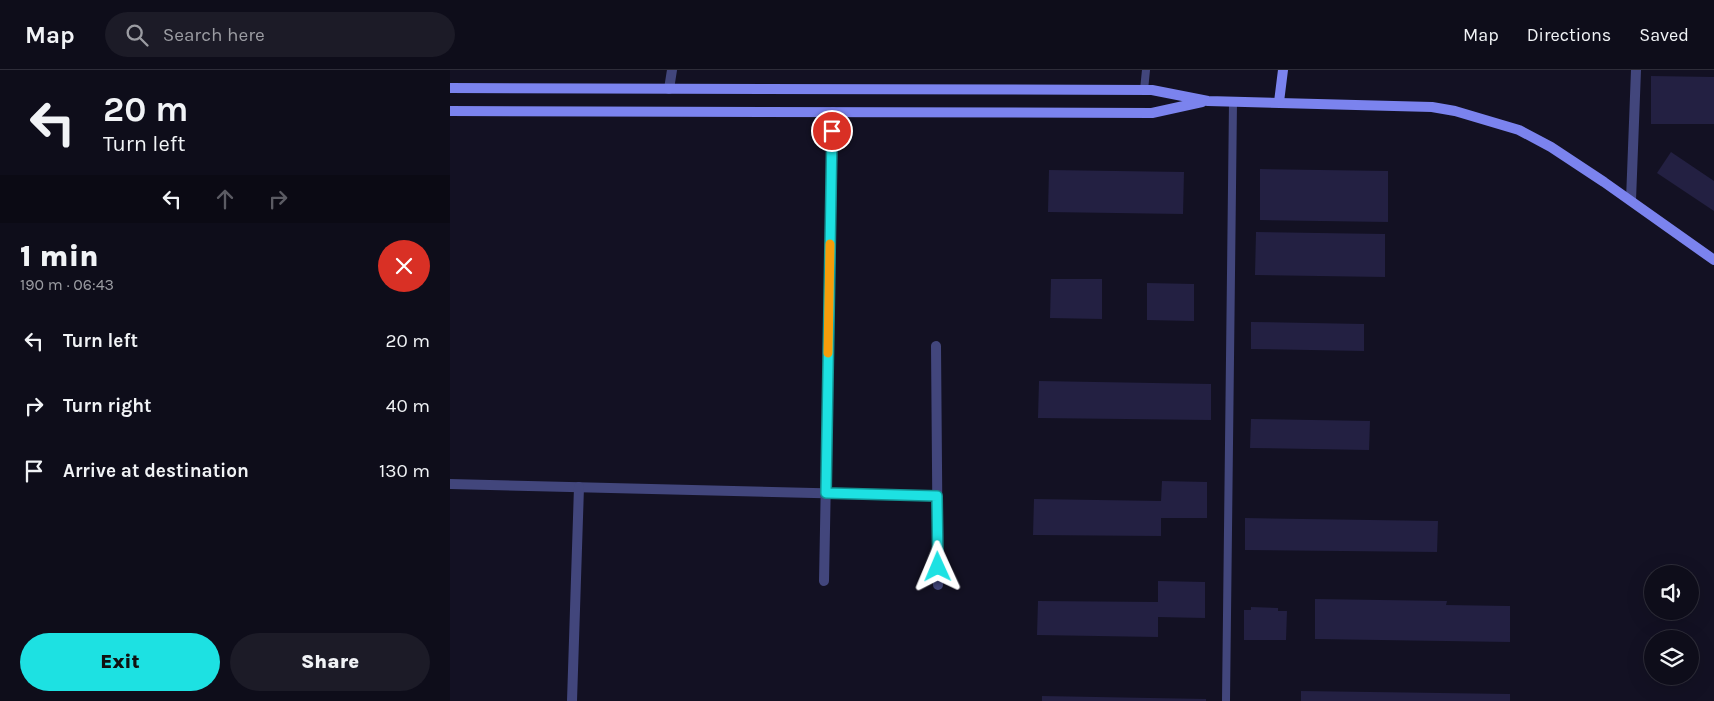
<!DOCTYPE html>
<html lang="en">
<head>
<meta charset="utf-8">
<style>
  body { margin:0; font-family:Karla,sans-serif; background:#1c1b27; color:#f1f3f6; height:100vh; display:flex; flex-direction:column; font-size:19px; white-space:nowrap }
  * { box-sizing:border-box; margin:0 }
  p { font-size:16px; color:#9b9ca2 }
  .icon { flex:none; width:28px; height:28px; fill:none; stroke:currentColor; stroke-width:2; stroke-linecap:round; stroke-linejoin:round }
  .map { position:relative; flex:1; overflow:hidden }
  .side { display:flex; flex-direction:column; background:#0e0d1a; width:450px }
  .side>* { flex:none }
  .top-card { background:#0e0d1a; color:#f1f3f6; overflow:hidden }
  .buttons { position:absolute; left:1194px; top:495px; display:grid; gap:10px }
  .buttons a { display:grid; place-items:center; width:55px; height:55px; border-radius:50%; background:#0e0d1a; box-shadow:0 5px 20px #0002,0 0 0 1px #2e2d39; font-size:25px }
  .pin { position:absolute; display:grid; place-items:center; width:42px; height:42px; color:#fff; margin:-21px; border:2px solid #fff; border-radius:50%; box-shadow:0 1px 5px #0007 }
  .me { position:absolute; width:55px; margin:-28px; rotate:359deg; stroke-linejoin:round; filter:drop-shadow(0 0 4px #0008) }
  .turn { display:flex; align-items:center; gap:18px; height:105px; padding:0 20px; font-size:22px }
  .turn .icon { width:65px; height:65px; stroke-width:2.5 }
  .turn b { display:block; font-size:35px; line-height:42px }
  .lanes { display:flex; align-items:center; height:48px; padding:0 20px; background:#0003; justify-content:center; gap:25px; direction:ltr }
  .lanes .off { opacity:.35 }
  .round { display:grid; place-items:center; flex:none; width:52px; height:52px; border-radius:26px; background:#1c1b27 }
  .overview { display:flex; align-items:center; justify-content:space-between; height:85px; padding:0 20px }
  h1 { font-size:30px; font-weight:800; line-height:38px }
  .button { display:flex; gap:10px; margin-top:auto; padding:10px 20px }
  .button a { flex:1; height:58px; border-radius:30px; background:#1de1e2; color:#111; font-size:20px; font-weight:800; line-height:58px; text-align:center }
  .button a+a { background:#1c1b27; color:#f1f3f6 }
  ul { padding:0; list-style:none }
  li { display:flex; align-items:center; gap:15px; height:65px; padding:0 20px }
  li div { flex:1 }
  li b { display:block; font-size:19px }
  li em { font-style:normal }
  header { display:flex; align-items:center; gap:30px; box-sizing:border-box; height:70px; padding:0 25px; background:#0e0d1a; border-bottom:1px solid #2e2d39 }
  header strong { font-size:24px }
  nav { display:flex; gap:28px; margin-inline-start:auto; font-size:18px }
  .search { width:350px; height:45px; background:#1c1b27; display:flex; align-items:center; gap:12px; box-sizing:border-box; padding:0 18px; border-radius:28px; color:#9b9ca2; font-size:19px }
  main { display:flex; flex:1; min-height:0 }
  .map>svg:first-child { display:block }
  .building { fill:#232042 }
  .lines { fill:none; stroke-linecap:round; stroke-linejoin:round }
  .lane { stroke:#42467c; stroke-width:8 }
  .street { stroke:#42467c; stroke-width:10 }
  .secondary { stroke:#7b83ee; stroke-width:10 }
  .route-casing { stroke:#139293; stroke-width:12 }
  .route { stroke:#1de1e2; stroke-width:9 }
  .slow { stroke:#f59e0b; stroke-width:9 }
</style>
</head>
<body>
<header>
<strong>Map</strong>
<div class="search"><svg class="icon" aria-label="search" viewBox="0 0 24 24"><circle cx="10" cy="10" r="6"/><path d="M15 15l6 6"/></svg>Search here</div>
<nav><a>Map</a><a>Directions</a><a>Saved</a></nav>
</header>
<main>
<section class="side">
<div class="top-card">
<div class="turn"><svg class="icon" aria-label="left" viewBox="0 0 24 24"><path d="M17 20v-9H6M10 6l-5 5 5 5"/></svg><div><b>20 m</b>Turn left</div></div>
<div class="lanes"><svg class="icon" aria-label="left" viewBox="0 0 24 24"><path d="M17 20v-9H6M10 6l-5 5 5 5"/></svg><svg class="icon off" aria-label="ahead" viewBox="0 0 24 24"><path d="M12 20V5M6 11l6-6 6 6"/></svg><svg class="icon off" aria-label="right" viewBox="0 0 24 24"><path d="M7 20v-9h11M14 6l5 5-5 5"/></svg></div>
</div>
<div class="overview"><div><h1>1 min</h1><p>190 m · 06:43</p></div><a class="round" style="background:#d93025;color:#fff"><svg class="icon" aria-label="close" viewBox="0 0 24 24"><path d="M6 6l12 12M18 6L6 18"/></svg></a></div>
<ul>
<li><svg class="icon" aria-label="left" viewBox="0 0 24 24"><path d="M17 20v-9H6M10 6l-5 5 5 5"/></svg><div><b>Turn left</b></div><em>20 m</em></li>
<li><svg class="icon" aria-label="right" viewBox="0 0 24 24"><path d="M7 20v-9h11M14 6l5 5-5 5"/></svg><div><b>Turn right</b></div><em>40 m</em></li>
<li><svg class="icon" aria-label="arrive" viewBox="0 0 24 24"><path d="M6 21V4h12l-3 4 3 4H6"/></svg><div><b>Arrive at destination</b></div><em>130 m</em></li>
</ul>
<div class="button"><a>Exit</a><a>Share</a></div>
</section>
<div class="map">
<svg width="1264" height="631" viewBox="0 0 1264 631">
  <rect width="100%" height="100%" fill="#131123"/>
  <g class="building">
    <path d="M 1201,6 L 1264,7 L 1264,54 L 1201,54 Z"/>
    <path d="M 1221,82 L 1264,111 L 1264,141 L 1207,103 Z"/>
    <path d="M 810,99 L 938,101 L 938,152 L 810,150 Z"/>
    <path d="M 599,100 L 734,102 L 733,144 L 598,142 Z"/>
    <path d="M 806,162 L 935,164 L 935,207 L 805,205 Z"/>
    <path d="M 601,209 L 652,209 L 652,249 L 600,248 Z"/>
    <path d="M 697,213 L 744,214 L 744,251 L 697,250 Z"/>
    <path d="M 801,252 L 914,254 L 914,281 L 801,279 Z"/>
    <path d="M 589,311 L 761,314 L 761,350 L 588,348 Z"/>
    <path d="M 801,349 L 920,351 L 919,380 L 800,378 Z"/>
    <path d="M 712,411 L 757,412 L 757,448 L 711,448 L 711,466 L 583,465 L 584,429 L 711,431 Z"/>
    <path d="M 795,448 L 988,451 L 987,482 L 795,480 Z"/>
    <path d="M 708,511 L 755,512 L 755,548 L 708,547 L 708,567 L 587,565 L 588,531 L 708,532 Z"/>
    <path d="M 865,529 L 997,531 L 996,535 L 1060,536 L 1060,572 L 865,569 Z"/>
    <path d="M 801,537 L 828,538 L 828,541 L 837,541 L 836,570 L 794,570 L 794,540 L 801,540 Z"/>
    <path d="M 851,621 L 1060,624 L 1060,631 L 851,631 Z"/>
    <path d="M 592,626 L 756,629 L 756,631 L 592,631 Z"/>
  </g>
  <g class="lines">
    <g class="lane">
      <path d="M 694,20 L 696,0"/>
      <path d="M 776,631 L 783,32"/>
    </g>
    <g class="street">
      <path d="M 219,19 L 222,0"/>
      <path d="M 1181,130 L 1186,0"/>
      <path d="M 486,276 L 488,515"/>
      <path d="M 0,414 L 487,426"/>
      <path d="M 374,511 L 383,42"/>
      <path d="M 122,631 L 129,417"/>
    </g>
    <g class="secondary">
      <path d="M 0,18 L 702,20 L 758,31 L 982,37 L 1005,41 L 1069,60 L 1101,77 L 1154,112 L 1264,190"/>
      <path d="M 829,32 L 833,0"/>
      <path d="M 0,41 L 702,43 L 752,32"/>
    </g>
  </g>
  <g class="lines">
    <defs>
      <path id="route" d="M 382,61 L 376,423 L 487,426 L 488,497"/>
    </defs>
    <use href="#route" class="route-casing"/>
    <use href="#route" class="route"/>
    <path class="slow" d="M 378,283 L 380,174"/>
  </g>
</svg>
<div class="buttons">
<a><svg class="icon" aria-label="sound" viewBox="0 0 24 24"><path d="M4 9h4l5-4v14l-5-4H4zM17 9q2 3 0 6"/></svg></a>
<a><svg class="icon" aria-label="layers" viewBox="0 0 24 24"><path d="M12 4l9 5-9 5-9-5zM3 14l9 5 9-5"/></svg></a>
</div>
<div class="pin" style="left:382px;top:61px;background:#d93025"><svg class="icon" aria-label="arrive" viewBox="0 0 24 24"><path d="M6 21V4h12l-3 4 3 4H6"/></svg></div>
<svg class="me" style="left:488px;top:497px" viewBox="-20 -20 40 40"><path d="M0-17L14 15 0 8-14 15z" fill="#1de1e2" stroke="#fff" stroke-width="4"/></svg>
</div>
</main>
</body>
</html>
